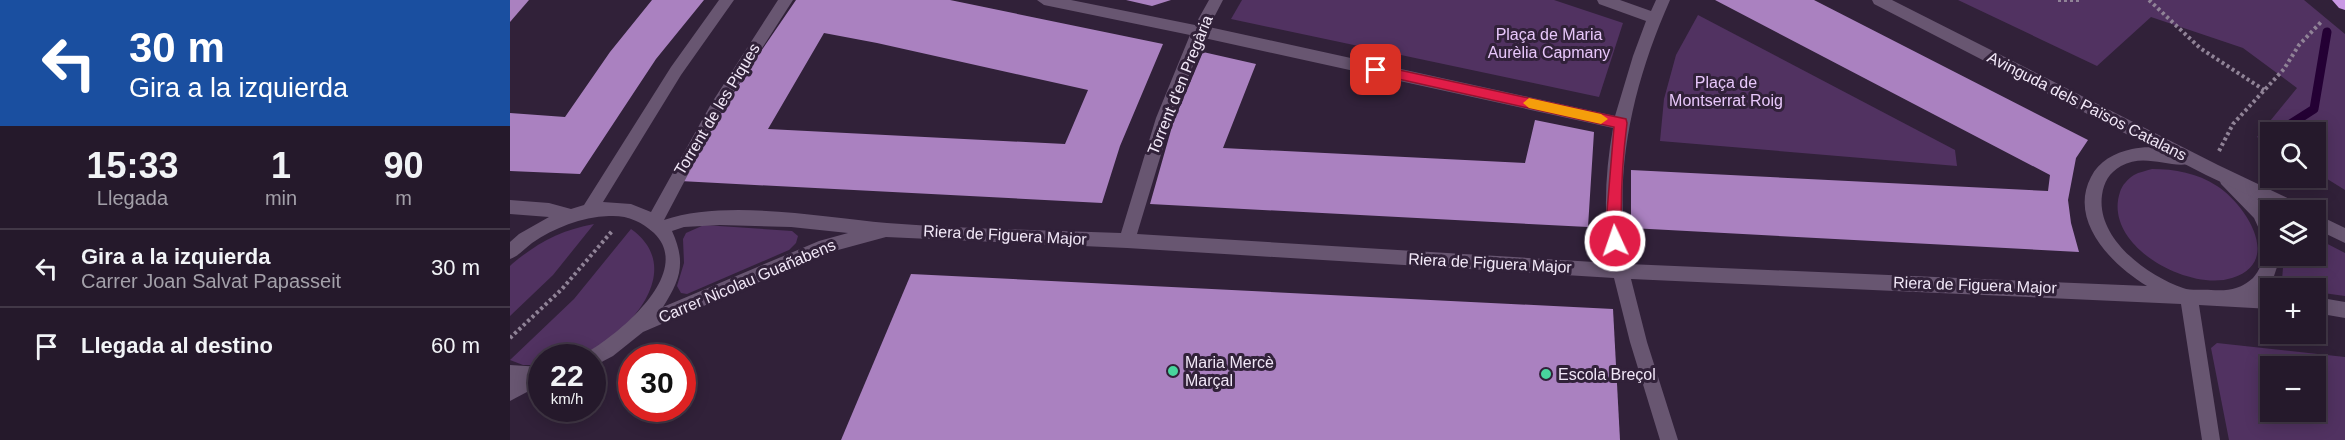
<!DOCTYPE html>
<html lang="es">
<head>
<meta charset="utf-8">
<style>
  body { margin:0; font-family:Arial,sans-serif; background:#2d2233; color:#f1f3f6; height:100vh; display:flex; flex-direction:column; font-size:22px; white-space:nowrap }
  * { box-sizing:border-box; margin:0 }
  p { font-size:20px; color:#a3a0a9 }
  .icon { flex:none; width:33px; height:33px; fill:none; stroke:currentColor; stroke-width:2; stroke-linecap:round; stroke-linejoin:round }
  .map { position:relative; flex:1; overflow:hidden }
  .details { display:flex; flex-direction:column; background:#25192b; width:510px }
  .details>* { flex:none }
  .hud { background:#1a4fa0; color:#fff; overflow:hidden }
  .controls { position:absolute; left:1750px; top:122px; display:grid; gap:12px }
  .controls a { display:grid; place-items:center; width:66px; height:66px; border-radius:0px; background:#25192b; box-shadow:0 3px 15px #0003,0 0 0 2px #423847; font-size:30px }
  .speed { position:absolute; left:18px; top:344px; display:flex; gap:12px; font-size:30px; font-weight:700; text-align:center }
  .speed>* { display:grid; place-content:center; width:78px; height:78px; border-radius:50%; background:#25192b; box-shadow:0 3px 15px #0003,0 0 0 2px #423847; line-height:1 }
  .speed small { font-size:15px; font-weight:400 }
  .speed .limit { border:9px solid #d22; background:#fff; color:#111 }
  .pin { position:absolute; display:grid; place-items:center; width:51px; height:51px; color:#fff; margin:-26px; border-radius:12px; box-shadow:0 3px 9px #0006 }
  .me { position:absolute; width:66px; margin:-33px; rotate:357deg; stroke-linejoin:round; filter:drop-shadow(0 0 4px #0008) }
  .turn { display:flex; align-items:center; gap:21px; height:126px; padding:0 30px; font-size:27px }
  .turn .icon { width:78px; height:78px; stroke-width:2.5 }
  .turn b { display:block; font-size:42px; line-height:51px }
  .eta { display:flex; justify-content:space-evenly; align-items:center; height:102px; text-align:center }
  .eta b { font-size:36px; font-weight:800; line-height:42px }
  ul { padding:0; list-style:none }
  li { display:flex; align-items:center; gap:18px; height:78px; padding:0 30px; border-top:2px solid #423847 }
  li div { flex:1 }
  li b { display:block; font-size:22px }
  li em { font-style:normal }
  main { display:flex; flex:1; min-height:0 }
  .map>svg:first-child { display:block }
  .green { fill:#513261; fill-rule:evenodd }
  .lines { fill:none; stroke-linecap:round; stroke-linejoin:round }
  .stream { stroke:#240034; stroke-width:9 }
  .building { fill:#aa81c0; fill-rule:evenodd }
  .path { stroke:#908397; stroke-width:4; stroke-dasharray:3 3; stroke-linecap:butt }
  .minor { fill:#685671; fill-rule:evenodd }
  .tertiary { fill:#685671; fill-rule:evenodd }
  .motorway { fill:#c998e4; fill-rule:evenodd }
  .route { fill:#e11d48; stroke:#92132f; stroke-width:1.5 }
  .slow { fill:#f59e0b }
  .poi-dot { fill:#48d49d; stroke:#312139; stroke-width:2 }
  .labels { text-anchor:middle; dominant-baseline:central; stroke-width:6; stroke-linejoin:round; paint-order:stroke }
  .park-label { font-size:16px; fill:#e8c7fb; stroke:#312139 }
  .street-label { font-size:16px; fill:#f1e7f7; stroke:#312139 }
  .poi-label { font-size:16px; fill:#f1e7f7; stroke:#312139; text-anchor:start }
</style>
</head>
<body>
<main>
<section class="details">
<div class="hud">
<div class="turn"><svg class="icon" aria-label="left" viewBox="0 0 24 24"><path d="M17 20v-9H6M10 6l-5 5 5 5"/></svg><div><b>30 m</b>Gira a la izquierda</div></div>
</div>
<div class="eta">
<div><b>15:33</b><p>Llegada</p></div>
<div><b>1</b><p>min</p></div>
<div><b>90</b><p>m</p></div>
</div>
<ul>
<li><svg class="icon" aria-label="left" viewBox="0 0 24 24"><path d="M17 20v-9H6M10 6l-5 5 5 5"/></svg><div><b>Gira a la izquierda</b><p>Carrer Joan Salvat Papasseit</p></div><em>30 m</em></li>
<li><svg class="icon" aria-label="arrive" viewBox="0 0 24 24"><path d="M6 21V4h12l-3 4 3 4H6"/></svg><div><b>Llegada al destino</b></div><em>60 m</em></li>
</ul>
</section>
<div class="map">
<svg width="1835" height="440" viewBox="0 0 1835 440">
  <rect width="100%" height="100%" fill="#312139"/>
  <g class="green">
    <path d="M 732,0 L 1044,0 L 1113,23 L 1089,97 L 721,19 Z"/>
    <path d="M 1448,0 L 1794,0 L 1835,34 L 1835,190 L 1806,172 L 1806,132 L 1761,132 L 1761,145 L 1747,137 L 1787,88 L 1733,48 L 1641,17 L 1587,66 Z"/>
    <path d="M 1188,15 L 1445,150 L 1447,166 L 1150,141 L 1154,99 L 1166,55 Z"/>
    <path d="M 1642,169 C 1665,169 1687,173 1707,186 C 1735,204 1774,262 1722,278 C 1678,292 1592,245 1610,192 C 1612,185 1618,179 1624,175 C 1629,172 1636,171 1642,169 Z"/>
    <path d="M 84,224 L 43,275 L 0,316 L 0,266 L 2,264 C 27,243 51,230 84,224 Z"/>
    <path d="M 194,225 L 282,231 L 288,236 L 286,243 L 279,250 L 177,294 L 171,293 L 167,286 L 174,263 L 173,239 L 176,233 Z"/>
    <path d="M 121,229 C 179,270 116,339 68,356 C 58,359 43,357 32,357 L 31,365 L 13,365 L 0,360 L 64,299 Z"/>
    <path d="M 1806,238 L 1835,253 L 1835,296 L 1806,292 L 1806,288 L 1776,286 L 1772,280 L 1774,255 L 1806,255 Z"/>
    <path d="M 1707,343 L 1835,357 L 1835,440 L 1719,440 L 1701,348 ZM 1761,366 L 1806,366 L 1806,411 L 1761,411 Z"/>
  </g>
  <g class="lines">
    <path class="stream" d="M 1771,130 L 1804,109 L 1817,32"/>
  </g>
  <g class="building">
    <path d="M 0,0 L 19,0 L 0,22 Z"/>
    <path d="M 142,0 L 194,0 L 146,59 L 70,174 L 0,171 L 0,113 L 55,117 L 100,52 Z"/>
    <path d="M 286,0 L 440,0 L 653,44 L 610,146 L 592,203 L 170,181 L 236,73 ZM 314,33 L 367,43 L 578,90 L 555,144 L 258,129 Z"/>
    <path d="M 616,0 L 661,0 L 642,6 Z"/>
    <path d="M 1205,0 L 1304,0 L 1578,140 L 1566,158 L 1558,200 L 1561,223 L 1569,252 L 1121,228 L 1121,170 L 1538,191 L 1540,175 Z"/>
    <path d="M 693,52 L 746,64 L 713,148 L 1015,163 L 1025,120 L 1084,132 L 1078,227 L 640,204 L 663,123 Z"/>
    <path d="M 401,274 L 1103,309 L 1110,440 L 331,440 Z"/>
  </g>
  <g class="lines">
    <g class="path">
      <path d="M 1548,0 L 1571,0"/>
      <path d="M 1639,0 L 1690,48 L 1754,90"/>
      <path d="M 1709,151 L 1723,124 L 1774,69 L 1789,45 L 1812,21"/>
      <path d="M 0,338 L 52,289 L 103,230"/>
    </g>
    <g class="minor">
      <path d="M 209,0 L 224,0 L 171,75 L 93,202 L 121,204 L 141,212 L 201,104 L 268,0 L 283,0 L 211,112 L 154,220 C 216,199 312,217 377,223 C 455,229 533,230 611,233 L 646,118 L 680,35 L 534,5 L 527,0 L 561,0 L 685,25 L 699,0 L 713,0 L 699,27 L 1105,116 L 1123,56 L 1136,21 L 1089,4 L 1087,0 L 1110,0 L 1141,11 L 1146,0 L 1160,0 C 1123,84 1102,172 1118,264 L 1637,286 C 1602,265 1558,221 1581,177 C 1589,161 1604,153 1622,149 C 1640,145 1659,149 1677,151 L 1683,153 L 1685,158 L 1683,163 C 1661,170 1636,152 1611,166 C 1599,173 1594,182 1592,195 C 1586,239 1638,276 1673,288 C 1681,291 1693,289 1701,290 C 1717,291 1730,290 1743,278 C 1751,269 1752,260 1757,250 L 1761,248 L 1761,255 L 1771,255 L 1764,276 L 1750,293 L 1761,293 L 1761,309 L 1689,305 L 1710,440 L 1692,440 L 1671,304 L 1121,279 L 1137,342 L 1168,440 L 1150,440 L 1120,342 L 1104,278 L 617,248 L 376,237 L 317,253 L 133,332 L 103,356 L 82,367 L 82,357 L 74,357 L 76,353 C 107,335 185,273 144,233 C 131,221 117,215 99,216 C 71,217 44,228 22,243 C 14,249 9,256 0,259 L 0,242 L 9,234 L 39,217 L 0,214 L 0,200 L 39,203 L 61,209 L 74,205 L 161,67 ZM 694,38 L 1103,128 C 1095,173 1093,217 1101,263 L 627,234 L 662,118 ZM 210,225 L 281,227 L 338,233 L 309,241 L 153,307 C 171,279 176,262 162,231 L 174,227 Z"/>
      <path d="M 1717,172 L 1723,174 L 1756,208 L 1761,219 L 1761,244 L 1755,242 L 1744,218 L 1711,184 L 1709,179 L 1711,174 Z"/>
      <path d="M 1806,297 L 1835,302 L 1835,318 L 1806,313 Z"/>
      <path d="M 0,365 L 32,367 L 32,384 L 0,401 Z"/>
    </g>
    <g class="tertiary">
      <path d="M 1362,0 L 1382,0 L 1708,165 L 1792,205 L 1794,210 L 1770,210 L 1696,175 L 1364,4 Z"/>
      <path d="M 1806,214 L 1835,228 L 1835,243 L 1806,229 Z"/>
    </g>
    <path class="motorway" d="M 1822,0 L 1835,0 L 1835,10 L 1829,8 Z"/>
  </g>
  <path class="route" d="M 866,65 L 1116,119 L 1117,123 C 1112,163 1110,201 1112,241 L 1110,246 L 1100,246 L 1098,241 L 1097,212 L 1104,127 L 866,74 L 860,70 Z"/>
  <path class="slow" d="M 1019,98 L 1091,114 L 1098,119 L 1091,124 L 1019,108 L 1013,103 Z"/>
  <g class="poi-dot">
    <circle cx="663" cy="371" r="6"/>
    <circle cx="1036" cy="374" r="6"/>
  </g>
  <g class="labels">
    <g class="park-label">
      <text x="1039" y="34">Plaça de Maria<tspan x="1039" dy="18">Aurèlia Capmany</tspan></text>
      <text x="1216" y="82">Plaça de<tspan x="1216" dy="18">Montserrat Roig</tspan></text>
    </g>
    <g class="street-label">
      <text transform="translate(670 85) rotate(-68)">Torrent d'en Pregària</text>
      <text transform="translate(1577 106) rotate(27)">Avinguda dels Països Catalans</text>
      <text transform="translate(207 109) rotate(-59)">Torrent de les Piques</text>
      <text transform="translate(495 235) rotate(3)">Riera de Figuera Major</text>
      <text transform="translate(980 263) rotate(3)">Riera de Figuera Major</text>
      <text transform="translate(237 281) rotate(-23)">Carrer Nicolau Guañabens</text>
      <text transform="translate(1465 285) rotate(2)">Riera de Figuera Major</text>
    </g>
    <g class="poi-label">
      <text x="675" y="362">Maria Mercè<tspan x="675" dy="18">Marçal</tspan></text>
      <text x="1048" y="374">Escola Breçol</text>
    </g>
  </g>
</svg>
<div class="controls">
<a><svg class="icon" aria-label="search" viewBox="0 0 24 24"><circle cx="10" cy="10" r="6"/><path d="M15 15l6 6"/></svg></a>
<a><svg class="icon" aria-label="layers" viewBox="0 0 24 24"><path d="M12 4l9 5-9 5-9-5zM3 14l9 5 9-5"/></svg></a>
<a>+</a>
<a>−</a>
</div>
<div class="speed"><div>22<small>km/h</small></div><div class="limit">30</div></div>
<div class="pin" style="left:866px;top:70px;background:#d93025"><svg class="icon" aria-label="arrive" viewBox="0 0 24 24"><path d="M6 21V4h12l-3 4 3 4H6"/></svg></div>
<svg class="me" style="left:1105px;top:241px" viewBox="-20 -20 40 40"><circle r="17" fill="#e11d48" stroke="#fff" stroke-width="3"/><path d="M0-11L8 9 0 5-8 9z" fill="#fff"/></svg>
</div>
</main>
</body>
</html>
